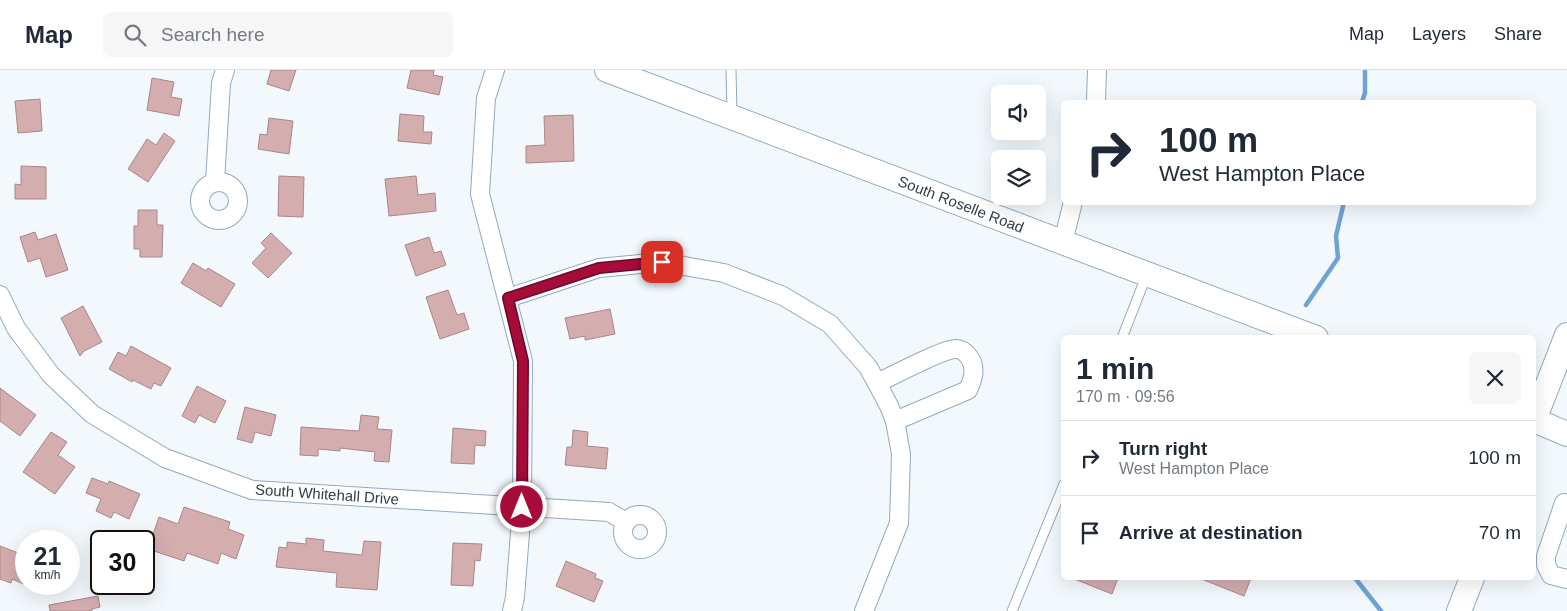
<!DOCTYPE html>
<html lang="en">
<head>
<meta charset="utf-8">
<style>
  body { margin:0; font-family:Helvetica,sans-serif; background:#f6f6f7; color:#1f2937; height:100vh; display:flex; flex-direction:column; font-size:19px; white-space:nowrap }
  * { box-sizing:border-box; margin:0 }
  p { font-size:16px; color:#747a83 }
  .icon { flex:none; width:28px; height:28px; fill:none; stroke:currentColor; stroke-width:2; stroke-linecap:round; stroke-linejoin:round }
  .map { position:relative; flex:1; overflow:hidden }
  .side { position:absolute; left:1061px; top:265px; width:475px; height:245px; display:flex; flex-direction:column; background:#fff; border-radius:8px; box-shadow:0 5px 20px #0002 }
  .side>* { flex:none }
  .banner { position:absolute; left:1061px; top:30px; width:475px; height:105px; border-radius:8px; box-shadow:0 5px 20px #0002; background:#fff; color:#1f2937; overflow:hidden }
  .fabs { position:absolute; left:991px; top:15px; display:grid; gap:10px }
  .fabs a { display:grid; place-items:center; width:55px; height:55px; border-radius:8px; background:#fff; box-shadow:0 5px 20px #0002; font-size:25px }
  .speed { position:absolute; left:15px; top:460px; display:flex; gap:10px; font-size:25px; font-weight:700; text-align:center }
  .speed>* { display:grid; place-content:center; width:65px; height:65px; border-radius:50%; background:#fff; box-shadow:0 5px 20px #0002; line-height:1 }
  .speed small { font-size:12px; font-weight:400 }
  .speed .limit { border:2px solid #111; border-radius:8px; background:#fff; color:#111 }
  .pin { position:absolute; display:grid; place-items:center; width:42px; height:42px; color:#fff; margin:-21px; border-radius:10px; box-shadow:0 2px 8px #0006 }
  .me { position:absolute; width:55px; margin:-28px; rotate:0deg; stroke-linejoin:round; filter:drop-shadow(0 0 4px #0008) }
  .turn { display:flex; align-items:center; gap:18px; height:105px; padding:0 15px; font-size:22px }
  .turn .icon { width:65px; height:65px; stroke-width:2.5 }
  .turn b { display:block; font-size:35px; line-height:42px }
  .round { display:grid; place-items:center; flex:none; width:52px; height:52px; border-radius:8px; background:#f6f6f7 }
  .headline { display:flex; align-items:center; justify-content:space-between; height:85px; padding:0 15px }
  h1 { font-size:30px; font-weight:700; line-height:38px }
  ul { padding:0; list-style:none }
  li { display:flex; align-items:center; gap:15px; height:75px; padding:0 15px; border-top:1px solid #e0e1e3 }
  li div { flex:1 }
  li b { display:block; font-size:19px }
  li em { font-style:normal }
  header { display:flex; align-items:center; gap:30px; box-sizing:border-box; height:70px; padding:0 25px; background:#fff; border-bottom:1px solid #e0e1e3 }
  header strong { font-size:24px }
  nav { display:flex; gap:28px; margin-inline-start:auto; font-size:18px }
  .search { width:350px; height:45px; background:#f6f6f7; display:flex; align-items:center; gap:12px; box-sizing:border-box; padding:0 18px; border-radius:8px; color:#747a83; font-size:19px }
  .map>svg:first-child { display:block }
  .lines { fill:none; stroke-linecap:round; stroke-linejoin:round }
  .stream { stroke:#6ea3d4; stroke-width:4.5 }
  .building { fill:#d4adaf; stroke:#aa8587 }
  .service-casing { stroke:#90a9c2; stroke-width:11 }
  .minor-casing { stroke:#90a9c2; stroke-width:20 }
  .secondary-casing { stroke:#90a9c2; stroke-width:26 }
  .service { stroke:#fff; stroke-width:9 }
  .minor { stroke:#fff; stroke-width:18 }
  .secondary { stroke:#fff; stroke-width:24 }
  .route-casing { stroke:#6c0826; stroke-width:12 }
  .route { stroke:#a60c3a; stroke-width:9 }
  .labels { text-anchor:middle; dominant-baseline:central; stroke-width:4; stroke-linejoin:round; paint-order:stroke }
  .street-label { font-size:15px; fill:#323d47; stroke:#fff }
</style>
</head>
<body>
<header>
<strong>Map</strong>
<div class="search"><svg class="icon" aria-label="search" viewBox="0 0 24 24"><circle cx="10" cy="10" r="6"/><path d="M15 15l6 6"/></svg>Search here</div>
<nav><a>Map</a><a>Layers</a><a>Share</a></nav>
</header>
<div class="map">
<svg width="1567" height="541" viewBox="0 0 1567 541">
  <rect width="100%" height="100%" fill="#f3f8fd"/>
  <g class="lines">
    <g class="stream">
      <path d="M 1362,32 L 1365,23 L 1365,0"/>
      <path d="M 1306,235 L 1338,188 L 1336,166 L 1344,132"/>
      <path d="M 1355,508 L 1381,541"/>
    </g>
  </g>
  <g class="building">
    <path d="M 271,0 L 296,0 L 289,21 L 267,14 Z"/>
    <path d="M 411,0 L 434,0 L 433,5 L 443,7 L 439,25 L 407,18 Z"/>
    <path d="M 152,8 L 174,12 L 171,27 L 182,29 L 179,46 L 147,40 Z"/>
    <path d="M 40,29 L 42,61 L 18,63 L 15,31 Z"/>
    <path d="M 400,44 L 424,46 L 423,62 L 432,62 L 431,74 L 398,71 Z"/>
    <path d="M 573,45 L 574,91 L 526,93 L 526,76 L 545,75 L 544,46 Z"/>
    <path d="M 269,48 L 293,51 L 289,84 L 258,79 L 260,64 L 267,65 Z"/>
    <path d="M 164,63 L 175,71 L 148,112 L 128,99 L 147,69 L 156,75 Z"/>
    <path d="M 21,96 L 46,97 L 46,129 L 15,129 L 15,114 L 21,115 Z"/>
    <path d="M 279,106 L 304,107 L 303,147 L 278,146 Z"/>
    <path d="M 416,106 L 418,125 L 435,123 L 436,141 L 389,146 L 385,109 Z"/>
    <path d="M 138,140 L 157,140 L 157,155 L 163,155 L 162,187 L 140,187 L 140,179 L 134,179 L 134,156 L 138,156 Z"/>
    <path d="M 35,162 L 38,170 L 56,164 L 68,200 L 46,207 L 40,188 L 28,192 L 20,167 Z"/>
    <path d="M 271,163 L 292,183 L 268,208 L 252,193 L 266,178 L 261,173 Z"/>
    <path d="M 429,167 L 434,183 L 441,181 L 446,195 L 416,206 L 405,175 Z"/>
    <path d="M 193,193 L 206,201 L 208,198 L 235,214 L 221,237 L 181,213 Z"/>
    <path d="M 448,220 L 457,245 L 464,243 L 469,259 L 440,269 L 426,227 Z"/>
    <path d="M 83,236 L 102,272 L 84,281 L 80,286 L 61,248 Z"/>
    <path d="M 610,239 L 615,264 L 585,270 L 585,266 L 570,269 L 565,248 Z"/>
    <path d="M 131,276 L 171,298 L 161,316 L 154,313 L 151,319 L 133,310 L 132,312 L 109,299 L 118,282 L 126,286 Z"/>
    <path d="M 197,316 L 226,331 L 215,353 L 199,345 L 195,353 L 182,346 Z"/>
    <path d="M 0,318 L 36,345 L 20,366 L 0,351 Z"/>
    <path d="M 245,337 L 276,345 L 271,366 L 255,362 L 252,373 L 237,369 Z"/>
    <path d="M 361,345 L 379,347 L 377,359 L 392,360 L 389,392 L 374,391 L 375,382 L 340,378 L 340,381 L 318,379 L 318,386 L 300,385 L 301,357 L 359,361 Z"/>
    <path d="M 453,358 L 486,361 L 485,376 L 475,375 L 474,394 L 451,393 Z"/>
    <path d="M 573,360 L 588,362 L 587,376 L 608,378 L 606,399 L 565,395 L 567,377 L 572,377 Z"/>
    <path d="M 51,362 L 67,372 L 58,385 L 75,397 L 55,424 L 23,402 Z"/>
    <path d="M 92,408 L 108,414 L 109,411 L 140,424 L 129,449 L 114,442 L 111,448 L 96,441 L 101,429 L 86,423 Z"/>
    <path d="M 184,437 L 230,452 L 228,459 L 244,465 L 236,489 L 221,483 L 218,494 L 187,483 L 184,491 L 148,479 L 159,447 L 178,454 Z"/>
    <path d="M 306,468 L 324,470 L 323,481 L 362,485 L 364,471 L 381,472 L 377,520 L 336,517 L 337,503 L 276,497 L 279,477 L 287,478 L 287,472 L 306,474 Z"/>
    <path d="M 453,473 L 482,474 L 480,491 L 475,490 L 473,516 L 451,515 Z"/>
    <path d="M 0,476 L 26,486 L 26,515 L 12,509 L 11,513 L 0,509 Z"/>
    <path d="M 566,491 L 596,504 L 595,508 L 603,511 L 594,532 L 556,516 Z"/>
    <path d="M 1072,508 L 1118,508 L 1112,524 Z"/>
    <path d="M 1199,508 L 1251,508 L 1244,526 Z"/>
    <path d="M 98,526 L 100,537 L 92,539 L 92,541 L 50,541 L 49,535 Z"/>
  </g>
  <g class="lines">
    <defs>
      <g id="service">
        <path d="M 731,0 L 732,44"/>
        <path d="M 1122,268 L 1147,204"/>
        <path d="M 1012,541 L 1064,414"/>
      </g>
      <g id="minor">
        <path d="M 495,0 L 486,28 L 480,124 L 523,291 L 522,437 L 515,527 L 512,541"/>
        <path d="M 1096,32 L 1097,0"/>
        <path d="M 215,112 L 221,13 L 225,0"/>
        <circle cx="219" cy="131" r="19"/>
        <path d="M 1063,172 L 1073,132"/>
        <path d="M 0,225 L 16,258 L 51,305 L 92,344 L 165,388 L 252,420 L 609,442 L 626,452"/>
        <path d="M 508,228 L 599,198 L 661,192 L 724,203 L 783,226 L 830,254 L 868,297 L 877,313 L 889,336 L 895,351 L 901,384 L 899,453 L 864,541"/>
        <path d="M 877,313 C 890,307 945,278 956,279 C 962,279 966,283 969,287 C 977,298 973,309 968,320 L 895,351"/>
        <path d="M 1564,433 L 1546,486 L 1546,495 L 1551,505 L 1567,509"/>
        <circle cx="640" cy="462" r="17"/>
      </g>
      <g id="secondary">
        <path d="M 607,0 L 1316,268"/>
        <path d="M 1534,350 L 1567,265"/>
        <path d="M 1534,350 L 1567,364"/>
        <path d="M 1459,541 L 1472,508"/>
      </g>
    </defs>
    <use href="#service" class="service-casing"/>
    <use href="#minor" class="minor-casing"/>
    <use href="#secondary" class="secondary-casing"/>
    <use href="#service" class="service"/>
    <use href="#minor" class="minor"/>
    <use href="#secondary" class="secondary"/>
  </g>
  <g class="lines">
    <defs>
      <path id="route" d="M 522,437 L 523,291 L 508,228 L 599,198 L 662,192"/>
    </defs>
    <use href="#route" class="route-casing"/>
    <use href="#route" class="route"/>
  </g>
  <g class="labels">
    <g class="street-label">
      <text transform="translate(961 134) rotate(21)">South Roselle Road</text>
      <text transform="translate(327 424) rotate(4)">South Whitehall Drive</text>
    </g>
  </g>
</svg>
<div class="fabs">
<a><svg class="icon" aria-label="sound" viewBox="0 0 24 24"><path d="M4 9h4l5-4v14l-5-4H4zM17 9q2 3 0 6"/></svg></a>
<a><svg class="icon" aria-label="layers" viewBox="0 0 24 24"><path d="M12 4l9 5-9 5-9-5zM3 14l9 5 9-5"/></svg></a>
</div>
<div class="speed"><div>21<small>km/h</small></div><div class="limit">30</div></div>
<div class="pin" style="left:662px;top:192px;background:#d93025"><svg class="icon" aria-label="arrive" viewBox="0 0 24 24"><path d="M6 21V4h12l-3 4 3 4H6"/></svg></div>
<svg class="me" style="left:522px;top:437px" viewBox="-20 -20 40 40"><circle r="17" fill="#a60c3a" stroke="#fff" stroke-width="3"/><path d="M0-11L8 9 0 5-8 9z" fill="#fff"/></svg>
<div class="banner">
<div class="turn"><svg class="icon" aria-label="right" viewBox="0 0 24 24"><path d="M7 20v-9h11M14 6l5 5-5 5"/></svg><div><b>100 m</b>West Hampton Place</div></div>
</div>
<section class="side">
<div class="headline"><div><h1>1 min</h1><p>170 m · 09:56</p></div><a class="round"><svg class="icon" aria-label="close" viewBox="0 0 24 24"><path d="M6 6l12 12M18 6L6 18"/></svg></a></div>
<ul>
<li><svg class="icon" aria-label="right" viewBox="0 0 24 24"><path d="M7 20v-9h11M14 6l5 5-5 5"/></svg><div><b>Turn right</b><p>West Hampton Place</p></div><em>100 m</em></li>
<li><svg class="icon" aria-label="arrive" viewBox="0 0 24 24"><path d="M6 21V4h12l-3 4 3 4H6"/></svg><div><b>Arrive at destination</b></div><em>70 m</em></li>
</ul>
</section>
</div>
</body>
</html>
